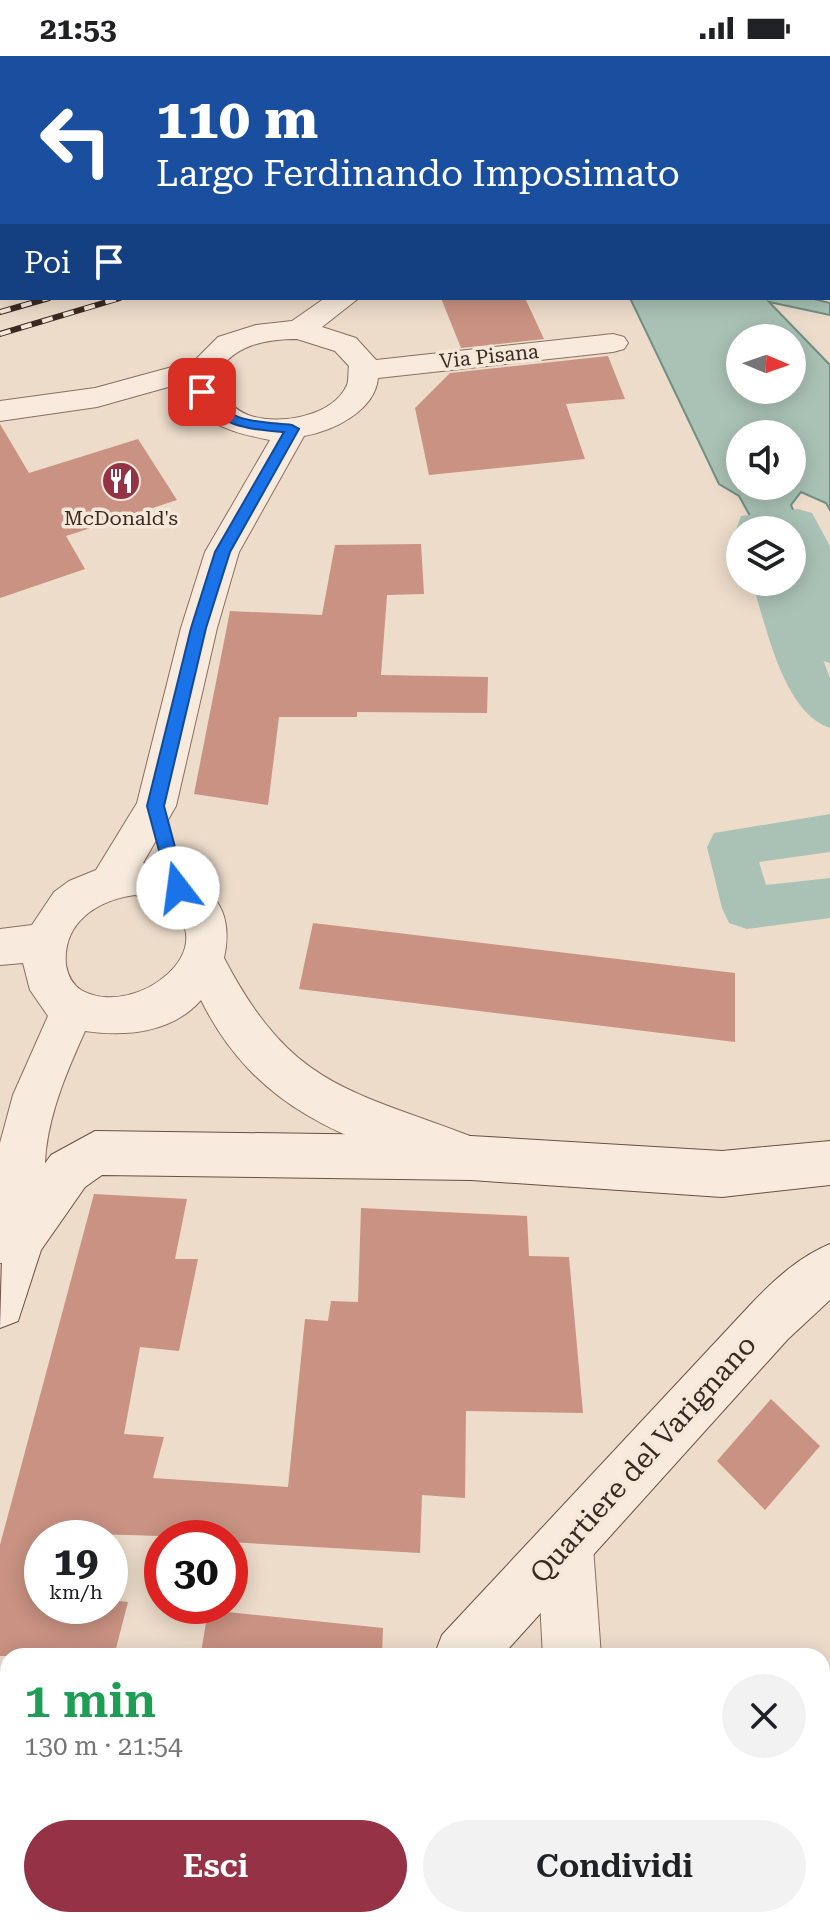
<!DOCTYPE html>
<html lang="it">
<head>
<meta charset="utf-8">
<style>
  body { margin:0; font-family:"Roboto Serif",serif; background:#f2f2f2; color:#202124; height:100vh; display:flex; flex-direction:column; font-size:30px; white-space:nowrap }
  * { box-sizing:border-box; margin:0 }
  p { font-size:26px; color:#757577 }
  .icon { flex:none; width:44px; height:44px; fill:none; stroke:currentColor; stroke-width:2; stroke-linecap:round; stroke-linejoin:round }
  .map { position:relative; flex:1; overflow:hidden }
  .details { position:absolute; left:0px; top:1592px; width:830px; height:280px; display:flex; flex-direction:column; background:#fff; border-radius:24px 24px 0 0; box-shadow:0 4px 20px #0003 }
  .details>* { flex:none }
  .banner { position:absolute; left:0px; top:0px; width:830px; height:244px; box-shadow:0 4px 20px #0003; background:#1a4fa0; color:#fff; overflow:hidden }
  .needle { width:52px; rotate:92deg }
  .controls { position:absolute; left:726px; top:268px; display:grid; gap:16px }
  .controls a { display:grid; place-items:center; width:80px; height:80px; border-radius:50%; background:#fff; box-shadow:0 4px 20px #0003; font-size:40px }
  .speed { position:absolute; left:24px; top:1464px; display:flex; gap:16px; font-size:40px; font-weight:700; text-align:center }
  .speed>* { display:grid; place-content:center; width:104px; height:104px; border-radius:50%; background:#fff; box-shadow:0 4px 20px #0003; line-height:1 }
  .speed small { font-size:20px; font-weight:400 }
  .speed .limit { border:12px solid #d22; background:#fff; color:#111 }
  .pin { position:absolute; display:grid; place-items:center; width:68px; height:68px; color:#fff; margin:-34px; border-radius:16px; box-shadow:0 4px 12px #0006 }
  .me { position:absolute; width:88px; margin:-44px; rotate:345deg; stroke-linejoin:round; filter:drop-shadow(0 0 6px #0008) }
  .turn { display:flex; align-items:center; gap:28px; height:168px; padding:0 24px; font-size:36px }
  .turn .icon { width:104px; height:104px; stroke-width:2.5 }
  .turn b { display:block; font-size:56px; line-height:68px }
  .then { display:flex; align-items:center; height:76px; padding:0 24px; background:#0003; gap:16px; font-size:30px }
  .round { display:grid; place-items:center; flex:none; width:84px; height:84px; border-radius:42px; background:#f2f2f2 }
  .headline { display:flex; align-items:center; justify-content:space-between; height:136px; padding:0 24px }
  h1 { font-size:48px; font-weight:600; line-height:60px; color:#1e9e55 }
  .primary-button { display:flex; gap:16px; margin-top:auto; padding:16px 24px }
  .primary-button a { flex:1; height:92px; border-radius:48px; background:#953245; color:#fff; font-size:32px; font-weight:600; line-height:92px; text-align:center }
  .primary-button a+a { background:#f2f2f2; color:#202124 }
  .status { display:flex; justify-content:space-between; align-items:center; height:56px; padding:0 40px; background:#fff; direction:ltr }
  .status svg { height:22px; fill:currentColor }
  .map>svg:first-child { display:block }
  .water { fill:#aac2b6; stroke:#719082; stroke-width:2; fill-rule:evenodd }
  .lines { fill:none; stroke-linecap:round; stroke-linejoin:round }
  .canal { fill:#aac2b6; fill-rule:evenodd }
  .river { fill:#aac2b6; fill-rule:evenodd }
  .building { fill:#c99282 }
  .minor-casing { stroke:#896e5f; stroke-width:2 }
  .tertiary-casing { stroke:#896e5f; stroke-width:2 }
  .secondary-casing { stroke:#6b4f42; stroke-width:2 }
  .minor { fill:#f8ebdd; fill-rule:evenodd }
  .tertiary { fill:#f8ebdd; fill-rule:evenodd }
  .secondary { fill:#f8ebdd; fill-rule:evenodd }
  .rail-casing { stroke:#3a2922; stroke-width:6 }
  .rail { stroke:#f5e8d9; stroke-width:4; stroke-dasharray:11; stroke-linecap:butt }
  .route { fill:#1a73e8; stroke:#114b97; stroke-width:2 }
  .labels { text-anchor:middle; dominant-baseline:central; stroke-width:7; stroke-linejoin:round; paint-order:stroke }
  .far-street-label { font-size:20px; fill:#3a2922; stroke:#f5e8d9 }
  .far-poi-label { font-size:20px; fill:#3a2922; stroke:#f5e8d9 }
  .near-street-label { font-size:28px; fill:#3a2922; stroke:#f5e8d9 }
</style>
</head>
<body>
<div class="status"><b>21:53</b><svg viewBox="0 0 49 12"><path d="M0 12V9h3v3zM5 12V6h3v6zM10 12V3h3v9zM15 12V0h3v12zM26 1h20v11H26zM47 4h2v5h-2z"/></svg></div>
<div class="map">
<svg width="830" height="1872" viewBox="0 0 830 1872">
  <rect width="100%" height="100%" fill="#eddcca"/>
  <path class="water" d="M 630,242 L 810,242 L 830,247 L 830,259 L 769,246 L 830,309 L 830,454 L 826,447 L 801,436 L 791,449 L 798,466 L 755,469 L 739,440 L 719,428 ZM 740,282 L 792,282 L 792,334 L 740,334 ZM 740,378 L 792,378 L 792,430 L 740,430 Z"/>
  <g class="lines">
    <g class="canal">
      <path d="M 798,453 L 812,457 L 830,490 L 830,548 L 815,543 C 802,521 792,500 792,474 L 740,474 L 740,481 L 736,474 L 741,460 Z"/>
      <path d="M 792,523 L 830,622 L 830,672 C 783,657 766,569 752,526 L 792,526 Z"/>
      <path d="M 830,758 L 830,796 L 759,806 L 766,829 L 830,822 L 830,862 L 747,873 L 729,867 L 722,852 L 707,791 L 714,777 Z"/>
    </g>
    <path class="river" d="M 792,476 L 817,483 L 830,505 L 830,607 L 804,599 L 768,526 L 792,526 Z"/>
  </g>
  <g class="building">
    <path d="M 441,242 L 525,242 L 544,283 L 461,292 Z"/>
    <path d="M 608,300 L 625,343 L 566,348 L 585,403 L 429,419 L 415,352 L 450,317 Z"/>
    <path d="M 0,368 L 29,417 L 138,383 L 177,444 L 66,480 L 85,513 L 0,542 Z"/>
    <path d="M 421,488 L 424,538 L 387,539 L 381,619 L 488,621 L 487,657 L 357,656 L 357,661 L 279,661 L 268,749 L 194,738 L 230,555 L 322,559 L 335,489 Z"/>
    <path d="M 313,867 L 735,917 L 735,986 L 299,933 Z"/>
    <path d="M 94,1138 L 187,1143 L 175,1203 L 198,1203 L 179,1295 L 140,1291 L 124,1378 L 164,1381 L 153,1422 L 288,1431 L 305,1263 L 328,1265 L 331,1245 L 358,1246 L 361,1152 L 527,1160 L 529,1200 L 569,1201 L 583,1357 L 466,1355 L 465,1442 L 422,1439 L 420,1497 L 230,1486 L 230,1482 L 58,1477 L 58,1482 L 42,1482 L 42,1550 L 110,1550 L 110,1544 L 128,1546 L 114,1600 L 0,1600 L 0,1489 Z"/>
    <path d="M 771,1343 L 820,1390 L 765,1454 L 717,1405 Z"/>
    <path d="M 208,1554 L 383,1572 L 382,1600 L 201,1597 Z"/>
  </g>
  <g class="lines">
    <defs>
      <g id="minor">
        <path d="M 830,75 L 830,91 L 828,92 L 828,76 Z"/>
        <path d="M 325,242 L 359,242 L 322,271 L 356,282 L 376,304 L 613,278 L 624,281 L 628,287 L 624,293 L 613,296 L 378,322 C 375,355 333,375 304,380 L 239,496 L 217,572 L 176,750 L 143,807 C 195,821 238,838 224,902 C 291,1030 347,1033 470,1080 L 477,1096 L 470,1112 L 453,1118 C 344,1083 255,1053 201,944 C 172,977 126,981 85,975 C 68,1013 51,1052 46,1094 C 42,1129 51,1169 37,1200 L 20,1207 L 0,1207 L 0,1087 L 13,1039 L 48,960 L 30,934 L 23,907 L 0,909 L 0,873 L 32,869 L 54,836 L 69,825 L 96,814 L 137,747 L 181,572 L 205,496 L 270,384 C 234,377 191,367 186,326 L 97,351 L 0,365 L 0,345 L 95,332 L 194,305 L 218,281 L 256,269 L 292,265 ZM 297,283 L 335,295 L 349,310 C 348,316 349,324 347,329 C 333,361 279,369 251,360 C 239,357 229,346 219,339 L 216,319 C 233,289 265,283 297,283 ZM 135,839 C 144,842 156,843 164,848 C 229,889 137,965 81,934 C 72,928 68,920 66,909 C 62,866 98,844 135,839 Z"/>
        <path d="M 565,1463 L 585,1471 L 593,1491 L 601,1600 L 543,1600 L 537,1491 L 545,1471 Z"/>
        <rect x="555" y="1864" width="64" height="8"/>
      </g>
      <g id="tertiary">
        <path d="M 392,0 L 417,0 L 418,2 L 393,2 Z"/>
        <path d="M 626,0 L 661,0 L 625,2 Z"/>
        <path d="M 748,0 L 774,0 L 775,2 L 749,2 Z"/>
        <path d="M 828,50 L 830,51 L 830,67 L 828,66 Z"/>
        <rect x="0" y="141" width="2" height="16"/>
      </g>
      <g id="secondary">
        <path d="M 95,1075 L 471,1080 L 722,1095 L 830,1085 L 830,1129 L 722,1141 L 471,1124 L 102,1119 L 85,1131 L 41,1194 L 18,1265 L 0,1272 L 3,1166 L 51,1099 Z"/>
        <path d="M 830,1188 L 830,1244 L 788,1283 L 502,1600 L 434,1600 L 442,1579 L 752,1247 C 775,1223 799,1201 830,1188 Z"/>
        <path d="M 181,1864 L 249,1864 L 246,1872 L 178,1872 Z"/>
      </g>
    </defs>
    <use href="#minor" class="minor-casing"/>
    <use href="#tertiary" class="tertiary-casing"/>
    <use href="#secondary" class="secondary-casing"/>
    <use href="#minor" class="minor"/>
    <use href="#tertiary" class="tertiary"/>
    <use href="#secondary" class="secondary"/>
    <defs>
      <g id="rail">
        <path d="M 0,256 L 49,242"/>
        <path d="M 0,278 L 120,242"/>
      </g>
    </defs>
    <use href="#rail" class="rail-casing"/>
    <use href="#rail" class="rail"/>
  </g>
  <path class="route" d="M 198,334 L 207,334 C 229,368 255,365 292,369 L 299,373 L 230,496 L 206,572 L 164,750 L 186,832 L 178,839 L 169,832 L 147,750 L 191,572 L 215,496 L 284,376 C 247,373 217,371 196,336 Z"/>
  <defs>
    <symbol id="restaurant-disc" viewBox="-11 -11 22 22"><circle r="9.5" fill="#953245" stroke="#f5e8d9"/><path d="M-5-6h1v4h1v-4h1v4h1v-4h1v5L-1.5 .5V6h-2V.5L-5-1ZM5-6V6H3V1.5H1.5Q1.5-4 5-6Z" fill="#fff"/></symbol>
  </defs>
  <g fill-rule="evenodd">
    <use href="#restaurant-disc" x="99" y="403" width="44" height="44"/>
  </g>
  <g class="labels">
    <g class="far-street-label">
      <text transform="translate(489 300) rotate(-6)">Via Pisana</text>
    </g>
    <g class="far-poi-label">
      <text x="121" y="462">McDonald's</text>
    </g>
    <g class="near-street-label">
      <text transform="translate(643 1403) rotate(-48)">Quartiere del Varignano</text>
    </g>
  </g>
</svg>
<div class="controls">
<a><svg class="needle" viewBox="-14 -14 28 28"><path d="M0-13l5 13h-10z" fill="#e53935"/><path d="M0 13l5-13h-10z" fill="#757577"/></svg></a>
<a><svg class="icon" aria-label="sound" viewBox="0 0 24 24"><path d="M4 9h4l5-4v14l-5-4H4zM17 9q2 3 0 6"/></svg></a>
<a><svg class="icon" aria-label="layers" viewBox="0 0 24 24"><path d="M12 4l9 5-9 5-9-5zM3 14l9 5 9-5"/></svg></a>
</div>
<div class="speed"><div>19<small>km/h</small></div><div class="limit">30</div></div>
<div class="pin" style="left:202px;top:336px;background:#d93025"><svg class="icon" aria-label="arrive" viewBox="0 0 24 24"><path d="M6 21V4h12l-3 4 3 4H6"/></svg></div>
<svg class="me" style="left:178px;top:832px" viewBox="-20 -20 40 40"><circle r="19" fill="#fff"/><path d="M0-13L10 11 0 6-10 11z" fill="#1a73e8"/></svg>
<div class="banner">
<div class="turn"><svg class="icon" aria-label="left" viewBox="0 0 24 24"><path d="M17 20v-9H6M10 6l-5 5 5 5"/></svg><div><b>110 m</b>Largo Ferdinando Imposimato</div></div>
<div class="then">Poi<svg class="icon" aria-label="arrive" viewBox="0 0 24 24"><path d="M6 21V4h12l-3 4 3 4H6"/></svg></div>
</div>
<section class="details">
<div class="headline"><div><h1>1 min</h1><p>130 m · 21:54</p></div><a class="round"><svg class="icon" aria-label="close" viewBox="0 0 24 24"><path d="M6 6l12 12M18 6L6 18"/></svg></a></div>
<div class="primary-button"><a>Esci</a><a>Condividi</a></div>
</section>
</div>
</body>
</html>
